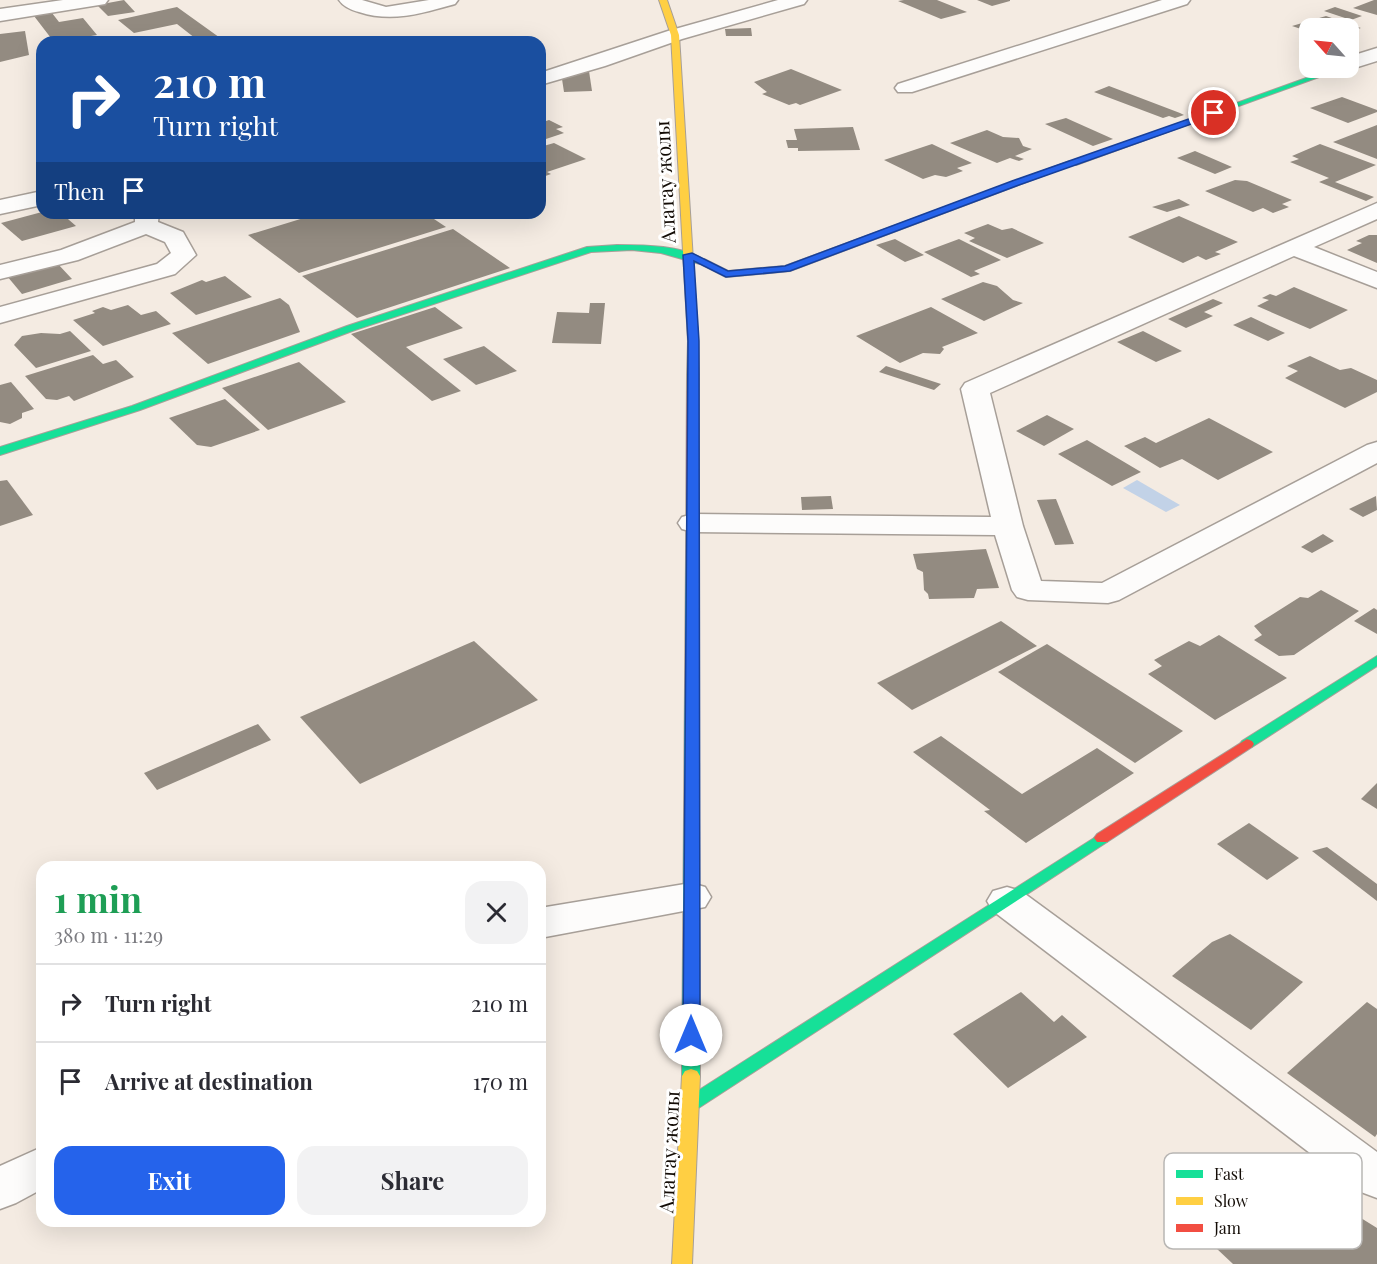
<!DOCTYPE html>
<html lang="en">
<head>
<meta charset="utf-8">
<style>
  body { margin:0; font-family:"Playfair Display",serif; background:#f2f2f3; color:#2b2b33; height:100vh; display:flex; flex-direction:column; font-size:22px; white-space:nowrap }
  * { box-sizing:border-box; margin:0 }
  p { font-size:20px; color:#7c7c81 }
  .icon { flex:none; width:33px; height:33px; fill:none; stroke:currentColor; stroke-width:2; stroke-linecap:round; stroke-linejoin:round }
  .map { position:relative; flex:1; overflow:hidden }
  .side { position:absolute; left:36px; top:861px; width:510px; height:366px; display:flex; flex-direction:column; background:#fff; border-radius:18px; box-shadow:0 6px 24px #0002 }
  .side>* { flex:none }
  .hud { position:absolute; left:36px; top:36px; width:510px; height:183px; border-radius:18px; box-shadow:0 6px 24px #0002; background:#1a4fa0; color:#fff; overflow:hidden }
  .needle { width:39px; rotate:297deg }
  .controls { position:absolute; left:1299px; top:18px; display:grid; gap:12px }
  .controls a { display:grid; place-items:center; width:60px; height:60px; border-radius:12px; background:#fff; box-shadow:0 6px 24px #0002; font-size:30px }
  .pin { position:absolute; display:grid; place-items:center; width:51px; height:51px; color:#fff; margin:-26px; border:3px solid #fff; border-radius:50%; box-shadow:0 2px 6px #0007 }
  .me { position:absolute; width:66px; margin:-33px; rotate:0deg; stroke-linejoin:round; filter:drop-shadow(0 0 4px #0008) }
  .turn { display:flex; align-items:center; gap:21px; height:126px; padding:0 18px; font-size:27px }
  .turn .icon { width:78px; height:78px; stroke-width:2.5 }
  .turn b { display:block; font-size:42px; line-height:51px }
  .then { display:flex; align-items:center; height:57px; padding:0 18px; background:#0003; gap:12px; font-size:22px }
  .round { display:grid; place-items:center; flex:none; width:63px; height:63px; border-radius:18px; background:#f2f2f3 }
  .headline { display:flex; align-items:center; justify-content:space-between; height:102px; padding:0 18px }
  h1 { font-size:36px; font-weight:700; line-height:45px; color:#1e9e55 }
  .primary-button { display:flex; gap:12px; margin-top:auto; padding:12px 18px }
  .primary-button a { flex:1; height:69px; border-radius:18px; background:#2563eb; color:#fff; font-size:24px; font-weight:700; line-height:69px; text-align:center }
  .primary-button a+a { background:#f2f2f3; color:#2b2b33 }
  ul { padding:0; list-style:none }
  li { display:flex; align-items:center; gap:18px; height:78px; padding:0 18px; border-top:2px solid #e1e1e2 }
  li div { flex:1 }
  li b { display:block; font-size:22px }
  li em { font-style:normal }
  .map>svg:first-child { display:block }
  .water { fill:#c2d2e7 }
  .building { fill:#938b81 }
  .lines { fill:none; stroke-linecap:round; stroke-linejoin:round }
  .street-casing { stroke:#a79f98; stroke-width:3 }
  .fast-casing { stroke:#a79f98; stroke-width:2 }
  .slow-casing { stroke:#a79f98; stroke-width:2 }
  .jam-casing { stroke:#a79f98; stroke-width:2 }
  .street { fill:#fdfcfb; fill-rule:evenodd }
  .fast { fill:#16e098; fill-rule:evenodd }
  .slow { fill:#ffcf43; fill-rule:evenodd }
  .jam { fill:#f24e42; fill-rule:evenodd }
  .route { fill:#2563eb; stroke:#184099; stroke-width:1.5 }
  .labels { text-anchor:middle; dominant-baseline:central; stroke-width:6; stroke-linejoin:round; paint-order:stroke }
  .street-label { font-size:20px; fill:#130c06; stroke:#fff }
  .key { fill:#fff; stroke:#b8b6b4; stroke-width:1.5 }
  .key-label { font-size:16px; fill:#130c06 }
</style>
</head>
<body>
<div class="map">
<svg width="1377" height="1264" viewBox="0 0 1377 1264">
  <rect width="100%" height="100%" fill="#f4ebe2"/>
  <path class="water" d="M 1137,480 L 1180,505 L 1166,512 L 1123,488 Z"/>
  <g class="building">
    <path d="M 124,0 L 135,12 L 108,16 L 97,5 Z"/>
    <path d="M 904,0 L 937,0 L 967,12 L 941,19 L 898,1 Z"/>
    <path d="M 977,0 L 1010,0 L 1010,1 L 992,6 Z"/>
    <path d="M 1374,0 L 1377,0 L 1377,15 L 1353,8 Z"/>
    <path d="M 177,7 L 223,40 L 200,42 L 177,24 L 134,33 L 118,20 Z"/>
    <path d="M 1335,7 L 1362,16 L 1351,20 L 1324,11 Z"/>
    <path d="M 52,13 L 59,22 L 83,18 L 97,35 L 54,42 L 34,16 Z"/>
    <path d="M 1326,16 L 1361,28 L 1348,32 L 1348,28 L 1310,28 L 1310,32 L 1292,26 Z"/>
    <path d="M 751,28 L 752,36 L 726,36 L 725,29 Z"/>
    <path d="M 25,31 L 29,55 L 0,62 L 0,34 Z"/>
    <path d="M 791,69 L 842,90 L 800,105 L 796,103 L 789,105 L 762,94 L 767,92 L 754,82 Z"/>
    <path d="M 589,71 L 592,91 L 564,92 L 562,79 Z"/>
    <path d="M 1109,86 L 1180,113 L 1184,115 L 1175,118 L 1169,116 L 1163,118 L 1094,92 Z"/>
    <path d="M 1342,97 L 1377,110 L 1377,112 L 1348,123 L 1310,108 Z"/>
    <path d="M 1066,118 L 1113,139 L 1093,146 L 1045,124 Z"/>
    <path d="M 549,120 L 563,127 L 556,129 L 564,133 L 540,141 L 540,123 Z"/>
    <path d="M 1377,125 L 1377,159 L 1333,142 Z"/>
    <path d="M 853,127 L 860,150 L 798,151 L 798,148 L 788,148 L 786,140 L 797,140 L 794,129 Z"/>
    <path d="M 987,130 L 1003,137 L 1019,138 L 1023,146 L 1032,149 L 1015,156 L 1024,159 L 1019,161 L 1010,158 L 997,163 L 950,143 Z"/>
    <path d="M 554,143 L 586,159 L 547,172 L 551,174 L 540,178 L 540,147 Z"/>
    <path d="M 932,144 L 972,163 L 957,168 L 963,171 L 946,177 L 935,175 L 923,179 L 884,160 Z"/>
    <path d="M 1320,144 L 1376,165 L 1335,182 L 1374,197 L 1366,201 L 1319,182 L 1329,178 L 1290,162 L 1299,159 L 1292,156 Z"/>
    <path d="M 1195,151 L 1232,167 L 1215,174 L 1177,158 Z"/>
    <path d="M 1235,180 L 1247,181 L 1292,200 L 1282,204 L 1289,207 L 1273,213 L 1263,208 L 1253,212 L 1205,191 Z"/>
    <path d="M 1179,199 L 1190,205 L 1167,212 L 1152,207 Z"/>
    <path d="M 42,212 L 61,213 L 76,226 L 22,241 L 1,223 Z"/>
    <path d="M 320,213 L 425,213 L 446,227 L 299,273 L 248,235 Z"/>
    <path d="M 1179,216 L 1238,242 L 1215,252 L 1221,254 L 1206,260 L 1198,256 L 1183,263 L 1128,237 Z"/>
    <path d="M 988,224 L 1002,230 L 1012,228 L 1044,243 L 1007,258 L 969,241 L 975,238 L 964,233 Z"/>
    <path d="M 453,229 L 510,268 L 357,318 L 302,276 Z"/>
    <path d="M 1369,235 L 1377,235 L 1377,263 L 1347,250 L 1362,243 L 1356,241 Z"/>
    <path d="M 895,239 L 924,255 L 905,262 L 876,245 Z"/>
    <path d="M 959,239 L 1001,260 L 974,271 L 980,274 L 971,277 L 924,252 Z"/>
    <path d="M 57,263 L 72,279 L 22,294 L 7,276 Z"/>
    <path d="M 225,276 L 252,297 L 196,315 L 170,293 L 202,280 L 206,282 Z"/>
    <path d="M 983,282 L 997,286 L 1013,300 L 1023,303 L 984,321 L 941,299 Z"/>
    <path d="M 1294,287 L 1348,310 L 1310,329 L 1257,306 L 1269,300 L 1262,298 L 1270,294 L 1276,296 Z"/>
    <path d="M 280,298 L 289,305 L 300,332 L 208,364 L 172,333 Z"/>
    <path d="M 1213,299 L 1223,303 L 1204,312 L 1213,316 L 1186,328 L 1168,319 Z"/>
    <path d="M 590,303 L 605,303 L 601,344 L 552,343 L 557,312 L 589,313 Z"/>
    <path d="M 128,305 L 141,315 L 156,311 L 171,324 L 103,346 L 73,320 L 95,313 L 92,311 L 103,307 L 111,310 Z"/>
    <path d="M 435,307 L 463,328 L 406,347 L 461,391 L 432,401 L 351,334 Z"/>
    <path d="M 931,307 L 978,333 L 942,347 L 944,349 L 940,354 L 923,353 L 900,363 L 856,336 Z"/>
    <path d="M 1251,317 L 1285,333 L 1268,341 L 1233,325 Z"/>
    <path d="M 70,331 L 91,351 L 36,368 L 14,345 L 22,336 L 41,333 L 60,334 Z"/>
    <path d="M 1143,331 L 1182,351 L 1156,362 L 1117,342 Z"/>
    <path d="M 484,346 L 517,371 L 476,385 L 443,359 Z"/>
    <path d="M 93,355 L 103,364 L 116,360 L 134,377 L 74,401 L 69,396 L 57,400 L 46,399 L 25,376 Z"/>
    <path d="M 1310,356 L 1340,370 L 1351,368 L 1377,380 L 1377,392 L 1345,408 L 1285,378 L 1298,371 L 1287,366 Z"/>
    <path d="M 299,362 L 346,402 L 268,430 L 222,388 Z"/>
    <path d="M 886,366 L 941,384 L 934,390 L 879,372 Z"/>
    <path d="M 11,382 L 34,409 L 22,413 L 22,418 L 10,424 L 0,422 L 0,385 Z"/>
    <path d="M 225,399 L 260,430 L 211,447 L 197,445 L 169,418 Z"/>
    <path d="M 1047,415 L 1074,429 L 1044,446 L 1016,431 Z"/>
    <path d="M 1209,418 L 1273,452 L 1218,480 L 1182,459 L 1160,468 L 1124,446 L 1145,437 L 1156,443 Z"/>
    <path d="M 1087,440 L 1141,472 L 1112,486 L 1058,454 Z"/>
    <path d="M 7,480 L 33,515 L 0,526 L 0,481 Z"/>
    <path d="M 831,496 L 833,509 L 802,510 L 801,497 Z"/>
    <path d="M 1376,496 L 1377,510 L 1363,517 L 1349,509 Z"/>
    <path d="M 1056,499 L 1074,544 L 1055,545 L 1037,500 Z"/>
    <path d="M 1323,534 L 1334,541 L 1312,553 L 1301,547 Z"/>
    <path d="M 986,549 L 999,588 L 977,589 L 974,598 L 929,599 L 928,594 L 924,590 L 923,572 L 917,569 L 913,554 Z"/>
    <path d="M 1321,590 L 1359,611 L 1294,655 L 1279,656 L 1254,640 L 1262,635 L 1254,626 L 1300,597 L 1308,598 Z"/>
    <path d="M 1374,608 L 1377,610 L 1377,634 L 1354,621 Z"/>
    <path d="M 1001,621 L 1037,646 L 912,710 L 877,683 Z"/>
    <path d="M 1219,635 L 1287,678 L 1215,720 L 1148,674 L 1162,666 L 1154,660 L 1189,641 L 1200,646 Z"/>
    <path d="M 474,641 L 538,700 L 360,784 L 300,717 Z"/>
    <path d="M 1047,644 L 1183,731 L 1135,763 L 998,672 Z"/>
    <path d="M 258,724 L 271,740 L 157,790 L 144,773 Z"/>
    <path d="M 941,736 L 1022,794 L 1097,748 L 1134,773 L 1026,843 L 984,811 L 990,810 L 913,752 Z"/>
    <path d="M 1377,783 L 1377,809 L 1361,799 Z"/>
    <path d="M 1249,823 L 1299,858 L 1267,880 L 1217,844 Z"/>
    <path d="M 1327,847 L 1377,884 L 1377,901 L 1312,851 Z"/>
    <path d="M 1230,934 L 1303,982 L 1251,1030 L 1172,976 L 1212,942 Z"/>
    <path d="M 1021,992 L 1054,1022 L 1062,1015 L 1087,1037 L 1008,1088 L 953,1034 Z"/>
    <path d="M 1367,1002 L 1377,1009 L 1377,1134 L 1375,1137 L 1287,1073 Z"/>
    <path d="M 1288,1185 L 1326,1212 L 1340,1205 L 1377,1228 L 1377,1264 L 1233,1264 L 1216,1248 L 1241,1231 L 1227,1217 L 1259,1195 L 1273,1201 Z"/>
  </g>
  <g class="lines">
    <defs>
      <g id="street">
        <path d="M 63,0 L 108,0 L 105,4 L 99,5 L 0,21 L 0,9 Z"/>
        <path d="M 339,0 L 362,0 L 386,7 L 429,0 L 458,0 L 455,4 C 423,13 392,23 359,12 C 351,10 343,6 339,0 Z"/>
        <path d="M 778,0 L 807,0 L 804,4 L 682,39 L 605,66 L 540,85 L 540,73 L 668,31 Z"/>
        <path d="M 1162,0 L 1190,0 L 1187,4 L 912,92 L 898,92 L 895,88 L 898,84 Z"/>
        <path d="M 1377,48 L 1377,61 L 1348,70 L 1341,68 L 1348,68 L 1348,57 Z"/>
        <path d="M 42,191 L 42,205 L 0,214 L 0,200 Z"/>
        <path d="M 1377,203 L 1377,219 L 1314,247 L 1377,272 L 1377,288 L 1294,256 L 990,393 L 1023,526 L 1041,581 L 1102,583 L 1367,445 L 1377,442 L 1377,463 L 1119,600 L 1108,603 L 1028,600 L 1017,597 L 1012,590 L 995,535 L 693,532 L 682,529 L 678,523 L 682,517 L 693,514 L 991,517 L 961,389 L 965,383 Z"/>
        <path d="M 135,213 L 159,213 L 158,222 L 183,232 L 196,255 L 175,274 L 0,323 L 0,307 L 157,264 L 171,253 L 165,242 L 146,234 L 78,260 L 0,279 L 0,265 L 61,250 L 135,222 Z"/>
        <path d="M 691,883 L 705,887 L 711,897 L 705,907 L 540,938 L 540,908 Z"/>
        <path d="M 1007,887 L 1021,891 L 1377,1152 L 1377,1198 L 1361,1192 L 993,911 L 987,901 L 993,891 Z"/>
        <path d="M 42,1147 L 42,1189 L 16,1203 L 0,1209 L 0,1166 Z"/>
      </g>
      <g id="fast">
        <path d="M 1334,68 L 1344,68 L 1076,165 L 1069,163 Z"/>
        <path d="M 617,245 C 642,245 686,245 705,261 L 700,264 L 661,253 L 632,250 L 591,252 L 355,330 L 140,410 L 0,455 L 0,447 L 132,406 L 347,326 L 587,247 Z"/>
        <path d="M 692,552 L 698,556 L 700,1076 L 697,1081 L 691,1083 L 685,1081 L 682,1076 L 686,556 Z"/>
        <path d="M 1377,656 L 1377,666 L 1252,747 L 1242,747 L 1240,744 L 1242,741 Z"/>
        <path d="M 1102,833 L 1107,834 L 1110,838 L 1107,842 L 697,1109 L 691,1111 L 685,1109 L 682,1104 L 685,1099 Z"/>
      </g>
      <g id="slow">
        <path d="M 659,0 L 667,0 L 679,35 L 698,341 L 699,375 L 693,378 L 687,375 L 688,341 L 671,35 Z"/>
        <path d="M 1070,161 L 1077,163 L 790,271 L 726,277 L 695,261 L 696,259 L 704,259 L 728,271 L 785,266 Z"/>
        <path d="M 691,1069 L 697,1071 L 700,1076 L 692,1264 L 672,1264 L 682,1076 L 685,1071 Z"/>
      </g>
      <g id="jam">
        <path d="M 693,372 L 699,375 L 698,556 L 692,560 L 686,556 L 687,375 Z"/>
        <path d="M 1247,739 L 1252,741 L 1254,744 L 1252,747 L 1107,842 L 1097,842 L 1094,838 L 1097,834 Z"/>
      </g>
    </defs>
    <use href="#street" class="street-casing"/>
    <use href="#fast" class="fast-casing"/>
    <use href="#slow" class="slow-casing"/>
    <use href="#jam" class="jam-casing"/>
    <use href="#street" class="street"/>
    <use href="#fast" class="fast"/>
    <use href="#slow" class="slow"/>
    <use href="#jam" class="jam"/>
  </g>
  <path class="route" d="M 1214,110 L 1218,113 L 1217,115 L 1019,185 L 790,271 L 726,277 L 694,261 L 699,341 L 700,1035 L 698,1040 L 691,1042 L 685,1040 L 683,1035 L 688,341 L 683,255 L 692,253 L 728,271 L 785,266 L 1012,181 Z"/>
  <g class="labels">
    <g class="street-label">
      <text transform="translate(664 182) rotate(-93)">Алатау жолы</text>
      <text transform="translate(668 1152) rotate(-87)">Алатау жолы</text>
    </g>
  </g>
  <rect x="1164" y="1153" width="198" height="96" rx="9" class="key"/>
  <rect x="1176" y="1170" width="27" height="8" fill="#16e098"/>
  <rect x="1176" y="1197" width="27" height="8" fill="#ffcf43"/>
  <rect x="1176" y="1224" width="27" height="8" fill="#f24e42"/>
  <g class="key-label">
    <text x="1214" y="1180">Fast</text>
    <text x="1214" y="1207">Slow</text>
    <text x="1214" y="1234">Jam</text>
  </g>
</svg>
<div class="controls">
<a><svg class="needle" viewBox="-14 -14 28 28"><path d="M0-13l5 13h-10z" fill="#e53935"/><path d="M0 13l5-13h-10z" fill="#7c7c81"/></svg></a>
</div>
<div class="pin" style="left:1214px;top:113px;background:#d93025"><svg class="icon" aria-label="arrive" viewBox="0 0 24 24"><path d="M6 21V4h12l-3 4 3 4H6"/></svg></div>
<svg class="me" style="left:691px;top:1035px" viewBox="-20 -20 40 40"><circle r="19" fill="#fff"/><path d="M0-13L10 11 0 6-10 11z" fill="#2563eb"/></svg>
<div class="hud">
<div class="turn"><svg class="icon" aria-label="right" viewBox="0 0 24 24"><path d="M7 20v-9h11M14 6l5 5-5 5"/></svg><div><b>210 m</b>Turn right</div></div>
<div class="then">Then<svg class="icon" aria-label="arrive" viewBox="0 0 24 24"><path d="M6 21V4h12l-3 4 3 4H6"/></svg></div>
</div>
<section class="side">
<div class="headline"><div><h1>1 min</h1><p>380 m · 11:29</p></div><a class="round"><svg class="icon" aria-label="close" viewBox="0 0 24 24"><path d="M6 6l12 12M18 6L6 18"/></svg></a></div>
<ul>
<li><svg class="icon" aria-label="right" viewBox="0 0 24 24"><path d="M7 20v-9h11M14 6l5 5-5 5"/></svg><div><b>Turn right</b></div><em>210 m</em></li>
<li><svg class="icon" aria-label="arrive" viewBox="0 0 24 24"><path d="M6 21V4h12l-3 4 3 4H6"/></svg><div><b>Arrive at destination</b></div><em>170 m</em></li>
</ul>
<div class="primary-button"><a>Exit</a><a>Share</a></div>
</section>
</div>
</body>
</html>
